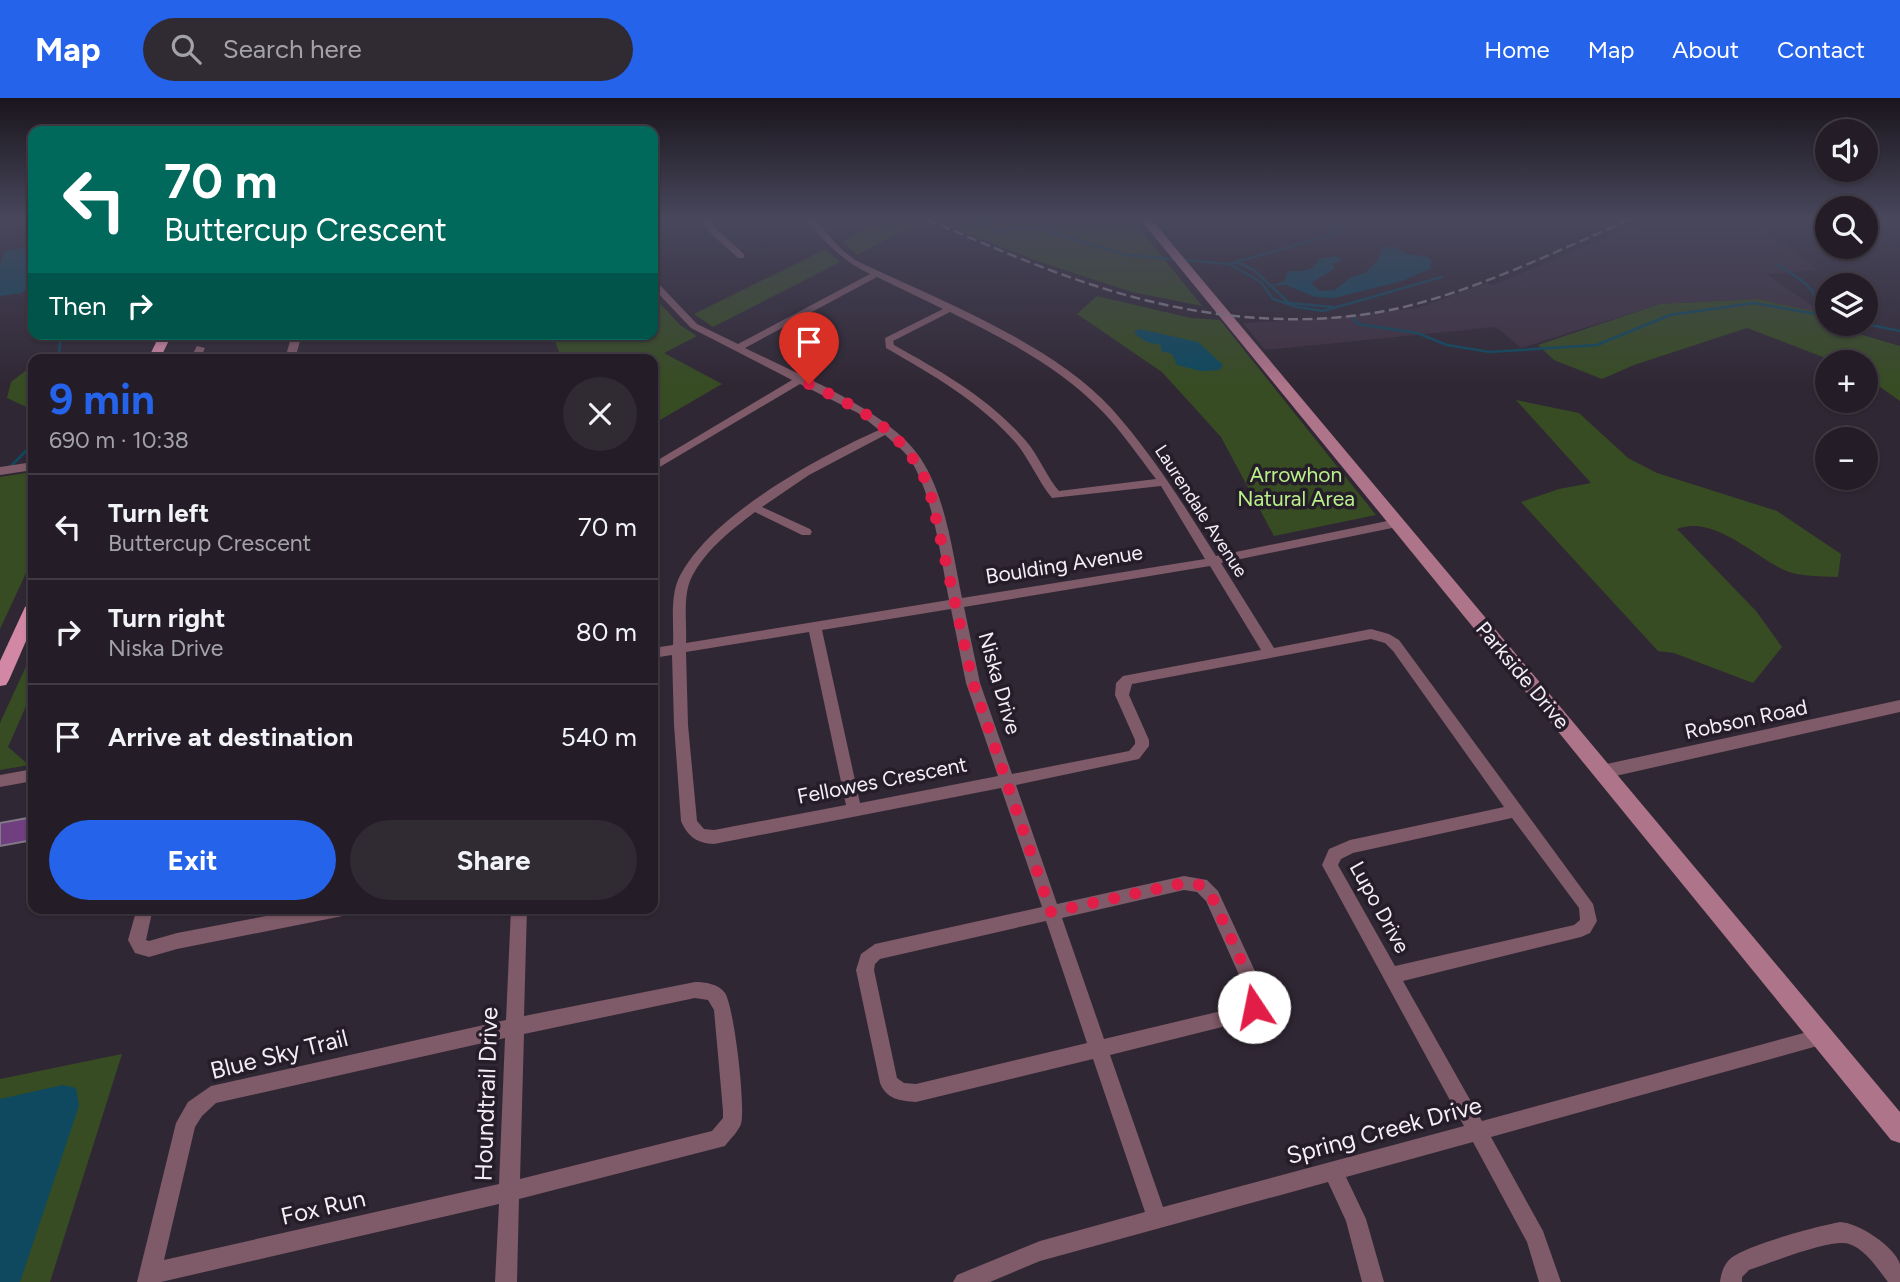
<!DOCTYPE html>
<html lang="en">
<head>
<meta charset="utf-8">
<style>
  body { margin:0; font-family:Figtree,sans-serif; background:#302a33; color:#f1f3f6; height:100vh; display:flex; flex-direction:column; font-size:26px; white-space:nowrap }
  * { box-sizing:border-box; margin:0 }
  p { font-size:23px; color:#a3a2a7 }
  .icon { flex:none; width:38px; height:38px; fill:none; stroke:currentColor; stroke-width:2; stroke-linecap:round; stroke-linejoin:round }
  .map { position:relative; flex:1; overflow:hidden }
  .details { position:absolute; left:28px; top:256px; width:630px; height:560px; display:flex; flex-direction:column; background:#241d27; border-radius:14px; box-shadow:0 2px 5px #0004,0 0 0 2px #413b44 }
  .details>* { flex:none }
  .guide { position:absolute; left:28px; top:28px; width:630px; height:214px; border-radius:14px; box-shadow:0 2px 5px #0004,0 0 0 2px #413b44; background:#00695c; color:#fff; overflow:hidden }
  .tools { position:absolute; left:1815px; top:21px; display:grid; gap:14px }
  .tools a { display:grid; place-items:center; width:63px; height:63px; border-radius:50%; background:#241d27; box-shadow:0 2px 5px #0004,0 0 0 2px #413b44; font-size:35px }
  .pin { position:absolute; display:grid; place-items:center; width:60px; height:60px; color:#fff; margin:-72px -30px; border-radius:50% 50% 50% 0; rotate:-45deg; box-shadow:0 0 7px #0007 }
  .pin .icon { rotate:45deg }
  .me { position:absolute; width:77px; margin:-38px; rotate:349deg; stroke-linejoin:round; filter:drop-shadow(0 0 5px #0008) }
  .turn { display:flex; align-items:center; gap:24px; height:147px; padding:0 21px; font-size:32px }
  .turn .icon { width:91px; height:91px; stroke-width:2.5 }
  .turn b { display:block; font-size:49px; line-height:60px }
  .then { display:flex; align-items:center; height:66px; padding:0 21px; background:#0003; gap:14px; font-size:26px }
  .round { display:grid; place-items:center; flex:none; width:74px; height:74px; border-radius:37px; background:#302a33 }
  .summary { display:flex; align-items:center; justify-content:space-between; height:119px; padding:0 21px }
  h1 { font-size:42px; font-weight:700; line-height:52px; color:#2563eb }
  .cta { display:flex; gap:14px; margin-top:auto; padding:14px 21px }
  .cta a { flex:1; height:80px; border-radius:42px; background:#2563eb; color:#fff; font-size:28px; font-weight:700; line-height:80px; text-align:center }
  .cta a+a { background:#302a33; color:#f1f3f6 }
  ul { padding:0; list-style:none }
  li { display:flex; align-items:center; gap:21px; height:105px; padding:0 21px; border-top:2px solid #413b44 }
  li div { flex:1 }
  li b { display:block; font-size:26px }
  li em { font-style:normal }
  header { display:flex; align-items:center; gap:42px; box-sizing:border-box; height:98px; padding:0 35px; background:#2563eb; color:#fff }
  header strong { font-size:33px }
  nav { display:flex; gap:38px; margin-inline-start:auto; font-size:24px }
  .search { width:490px; height:63px; background:#302a33; display:flex; align-items:center; gap:18px; box-sizing:border-box; padding:0 24px; border-radius:38px; color:#a3a2a7; font-size:26px }
  .map>svg:first-child { display:block }
  .built { fill:#3e3142 }
  .green { fill:#374c23 }
  .water { fill:#0e495f }
  .lines { fill:none; stroke-linecap:round; stroke-linejoin:round }
  .stream { stroke:#0e495f; stroke-width:2.5 }
  .building { fill:#6f3f7f; stroke:#847988; stroke-width:2 }
  .minor { fill:#7f5a68; fill-rule:evenodd }
  .tertiary { fill:#7f5a68; fill-rule:evenodd }
  .secondary { fill:#ae748a; fill-rule:evenodd }
  .primary { fill:#d288a4; fill-rule:evenodd }
  .rail { stroke:#8a828d; stroke-width:2.5; stroke-dasharray:10 4.5; stroke-linecap:butt }
  .route { stroke:#e11d48; stroke-width:12; stroke-dasharray:0 21.6 }
  .labels { text-anchor:middle; dominant-baseline:central; stroke-width:7; stroke-linejoin:round; paint-order:stroke }
  .far-street-label { font-size:18px; fill:#f4eef6; stroke:#261d2a }
  .park-label { font-size:21px; fill:#b9f089; stroke:#261d2a }
  .street-label { font-size:21px; fill:#f4eef6; stroke:#261d2a }
  .near-street-label { font-size:24px; fill:#f4eef6; stroke:#261d2a }
</style>
</head>
<body>
<header>
<strong>Map</strong>
<div class="search"><svg class="icon" aria-label="search" viewBox="0 0 24 24"><circle cx="10" cy="10" r="6"/><path d="M15 15l6 6"/></svg>Search here</div>
<nav><a>Home</a><a>Map</a><a>About</a><a>Contact</a></nav>
</header>
<div class="map">
<svg width="1900" height="1184" viewBox="0 0 1900 1184">
  <rect width="100%" height="100%" fill="#302734"/>
  <path class="built" d="M 1647,122 L 1752,122 L 1819,172 L 1766,176 L 1822,215 L 1758,201 L 1660,206 L 1521,250 L 1496,229 L 1265,252 L 1243,225 L 1302,222 L 1418,210 L 1487,185 L 1493,187 Z"/>
  <g class="green">
    <path d="M 884,122 L 920,124 L 857,157 L 843,143 Z"/>
    <path d="M 933,122 L 1133,122 L 1202,208 L 1132,194 L 1037,163 Z"/>
    <path d="M 826,151 L 840,164 L 713,229 L 694,216 Z"/>
    <path d="M 653,198 L 680,227 L 697,238 L 664,255 L 722,286 L 653,326 L 653,261 L 562,261 L 552,236 L 653,236 Z"/>
    <path d="M 1097,198 L 1191,220 L 1220,222 L 1376,417 L 1274,438 L 1221,339 L 1162,274 L 1077,216 Z"/>
    <path d="M 1758,201 L 1822,215 L 1827,217 L 1827,226 L 1842,226 L 1859,236 L 1900,248 L 1900,303 L 1866,279 L 1866,264 L 1836,264 L 1747,230 L 1634,267 L 1602,281 L 1554,262 L 1538,247 L 1660,206 Z"/>
    <path d="M 33,267 L 33,312 L 7,300 L 11,284 Z"/>
    <path d="M 1516,302 L 1579,315 L 1628,360 L 1657,375 L 1777,413 L 1841,456 L 1838,479 C 1822,478 1799,479 1784,472 C 1752,457 1714,417 1677,431 L 1756,513 L 1782,549 L 1753,585 L 1674,555 L 1658,553 L 1521,404 L 1559,391 L 1591,385 Z"/>
    <path d="M 33,374 L 33,460 L 0,531 L 0,379 Z"/>
    <path d="M 33,553 L 33,592 L 8,649 L 29,667 L 0,672 L 0,625 Z"/>
    <path d="M 122,956 L 50,1184 L 0,1184 L 0,981 Z"/>
  </g>
  <g class="water">
    <path d="M 33,149 L 33,186 L 22,195 L 0,198 L 0,167 L 4,153 Z"/>
    <path d="M 1382,149 L 1399,149 L 1403,155 L 1427,159 L 1432,163 L 1430,171 L 1402,183 L 1334,200 L 1315,199 L 1286,187 L 1269,188 L 1285,183 L 1286,177 L 1290,173 C 1301,174 1315,173 1319,161 L 1336,158 L 1343,162 L 1333,166 L 1334,171 L 1311,185 L 1320,193 L 1335,192 L 1351,179 L 1366,175 L 1379,160 Z"/>
    <path d="M 1139,231 L 1198,244 L 1223,267 L 1219,272 L 1201,273 L 1177,267 L 1172,256 L 1161,253 L 1161,247 L 1147,244 L 1135,236 L 1135,233 Z"/>
    <path d="M 63,987 L 76,990 L 79,1008 L 20,1184 L 0,1184 L 0,1001 Z"/>
  </g>
  <g class="lines">
    <g class="stream">
      <path d="M 973,122 L 995,133 L 1033,129 L 1126,157 L 1229,166 L 1322,140 L 1336,134 L 1351,122"/>
      <path d="M 1239,165 L 1254,172 L 1289,205 L 1332,209"/>
      <path d="M 1776,166 C 1796,179 1819,188 1819,215"/>
      <path d="M 1231,167 L 1261,184 L 1273,201 L 1297,209 L 1323,213 L 1442,179"/>
      <path d="M 1353,220 L 1358,226 L 1417,235 L 1447,247 L 1490,254 L 1597,247 L 1670,217 L 1754,205 L 1827,218"/>
      <path d="M 1866,226 L 1900,233"/>
      <path d="M 47,261 L 59,255 L 61,236"/>
      <path d="M 33,269 L 27,288 L 33,291"/>
      <path d="M 11,368 L 33,346"/>
    </g>
  </g>
  <path class="building" d="M 33,719 L 33,742 L 0,748 L 0,725 Z"/>
  <g class="lines">
    <g class="minor">
      <path d="M 702,122 L 710,122 L 713,128 L 744,156 L 744,160 L 738,160 L 706,131 Z"/>
      <path d="M 807,122 L 815,122 L 841,151 L 855,162 C 936,201 1051,244 1112,311 C 1152,356 1184,407 1216,458 L 1397,421 L 1401,422 L 1403,425 L 1397,429 L 1221,465 L 1274,550 L 1371,531 L 1389,536 L 1399,542 L 1593,806 L 1597,823 L 1590,835 L 1581,839 L 1403,883 L 1482,1023 L 1822,930 L 1828,933 L 1831,939 L 1828,945 L 1491,1039 L 1543,1133 L 1561,1184 L 1539,1184 L 1527,1144 L 1473,1044 L 1346,1079 L 1366,1121 L 1384,1184 L 1362,1184 L 1346,1123 L 1328,1084 L 1040,1163 L 990,1184 L 953,1184 L 957,1177 L 1040,1143 L 1145,1114 L 1093,961 L 916,1004 C 900,1003 886,1001 880,985 L 856,872 L 861,856 L 875,846 L 1042,809 L 1001,690 L 714,746 C 697,745 688,739 681,723 L 674,627 L 672,557 L 653,560 L 653,550 L 673,547 C 674,527 670,501 678,482 C 706,420 818,359 879,332 L 858,315 L 800,286 L 653,373 L 653,365 L 792,282 L 691,230 L 653,190 L 653,182 L 656,183 L 697,226 L 738,246 L 870,176 C 843,163 825,145 807,122 ZM 877,179 L 943,211 L 885,240 L 886,250 C 933,277 980,304 1016,345 C 1030,362 1038,383 1052,400 L 1161,388 L 1205,461 L 962,500 C 953,457 946,399 921,361 C 892,314 795,275 745,250 ZM 950,214 C 1005,241 1061,270 1103,314 C 1122,334 1139,359 1156,381 L 1059,393 C 1046,378 1039,358 1026,343 C 989,300 942,274 894,247 L 893,243 ZM 885,337 C 894,345 906,354 912,364 C 935,405 940,457 949,502 L 686,545 C 687,526 683,501 690,483 C 702,455 731,432 755,414 L 802,437 L 810,437 L 812,434 L 810,431 L 762,409 L 809,377 ZM 1210,468 L 1261,552 L 1123,578 L 1116,585 L 1115,597 L 1135,642 L 1135,646 L 1129,653 L 1012,676 L 980,585 L 964,509 ZM 951,511 L 966,585 L 998,678 L 860,705 L 822,532 ZM 809,534 L 846,707 L 714,732 L 704,731 L 697,723 L 688,627 L 686,554 ZM 1371,541 L 1385,545 L 1393,553 L 1504,709 L 1350,742 L 1329,751 L 1322,767 L 1464,1028 L 1163,1109 L 1110,957 L 1246,923 L 1260,915 L 1266,897 L 1218,793 L 1207,782 L 1184,778 L 1057,806 L 1016,687 L 1139,661 L 1149,648 L 1149,642 L 1129,597 L 1132,586 ZM 1512,720 L 1579,810 L 1580,822 L 1574,827 L 1395,868 L 1338,767 L 1341,761 L 1353,755 ZM 1184,792 L 1197,794 L 1206,803 L 1248,897 L 1246,904 L 1242,908 L 1104,941 L 1062,820 ZM 1046,823 L 1087,945 L 916,986 L 904,985 L 897,980 L 874,872 L 875,866 L 880,861 Z"/>
      <path d="M 292,236 L 302,236 L 295,261 L 285,261 Z"/>
      <path d="M 411,236 L 439,236 C 433,241 417,241 411,236 Z"/>
      <path d="M 197,248 L 205,250 L 200,261 L 190,261 Z"/>
      <path d="M 33,671 L 33,683 L 0,689 L 0,677 Z"/>
      <path d="M 137,810 L 153,810 L 146,842 L 149,843 L 177,835 L 308,810 L 356,810 L 354,815 L 348,817 L 177,851 L 149,859 L 135,855 L 128,842 Z"/>
      <path d="M 511,810 L 527,810 L 524,918 L 695,884 C 705,884 719,886 725,895 C 734,908 746,1010 741,1026 C 738,1034 730,1041 725,1048 L 519,1101 L 517,1184 L 495,1184 L 499,1106 L 161,1184 L 137,1184 L 176,1025 L 188,1004 L 211,988 L 506,922 ZM 695,900 L 708,902 L 714,912 L 723,1013 L 723,1020 L 712,1033 L 520,1081 L 524,936 ZM 505,940 L 499,1086 L 164,1162 L 195,1029 L 202,1018 L 216,1005 Z"/>
      <path d="M 1840,1124 C 1859,1125 1894,1148 1900,1166 C 1900,1171 1900,1179 1900,1184 L 1888,1184 C 1878,1171 1865,1151 1849,1146 C 1831,1140 1768,1166 1749,1172 L 1742,1179 L 1742,1184 L 1720,1184 C 1721,1175 1724,1166 1731,1160 C 1747,1147 1818,1128 1840,1124 Z"/>
    </g>
    <g class="tertiary">
      <path d="M 33,364 L 33,372 L 0,377 L 0,369 Z"/>
      <path d="M 1900,602 L 1900,614 L 1602,681 L 1596,679 L 1594,674 L 1596,669 L 1602,667 Z"/>
    </g>
    <path class="secondary" d="M 1141,122 L 1152,122 L 1900,1014 L 1900,1045 L 1891,1042 Z"/>
    <g class="primary">
      <path d="M 160,236 L 172,236 L 160,261 L 148,261 Z"/>
      <path d="M 33,503 L 33,527 L 9,582 L 6,587 L 0,588 L 0,563 L 25,509 Z"/>
    </g>
    <path class="rail" d="M 927,122 C 984,145 1041,171 1099,189 C 1202,222 1318,234 1423,204 C 1494,184 1561,151 1629,122"/>
  </g>
  <linearGradient id="sky" x2="0" y2="1"><stop stop-color="#1a151d"/><stop offset="0.42" stop-color="#48475c"/><stop offset="1" stop-color="#48475c" stop-opacity="0"/></linearGradient>
  <rect width="1900" height="288" fill="url(#sky)"/>
  <g class="lines">
    <path class="route" d="M 809,286 C 864,313 902,331 929,389 L 973,585 L 1051,814 L 1184,785 L 1201,787 L 1212,799 L 1257,897 L 1254,909"/>
  </g>
  <g class="labels">
    <g class="far-street-label">
      <text transform="translate(1201 413) rotate(57)">Laurendale Avenue</text>
    </g>
    <g class="park-label">
      <text x="1296" y="376">Arrowhon<tspan x="1296" dy="24">Natural Area</tspan></text>
    </g>
    <g class="street-label">
      <text transform="translate(1064 466) rotate(-9)">Boulding Avenue</text>
      <text transform="translate(1523 577) rotate(50)">Parkside Drive</text>
      <text transform="translate(1000 585) rotate(74)">Niska Drive</text>
      <text transform="translate(1746 621) rotate(-12)">Robson Road</text>
      <text transform="translate(882 682) rotate(-11)">Fellowes Crescent</text>
      <text transform="translate(1380 809) rotate(61)">Lupo Drive</text>
    </g>
    <g class="near-street-label">
      <text transform="translate(279 956) rotate(-14)">Blue Sky Trail</text>
      <text transform="translate(486 996) rotate(-88)">Houndtrail Drive</text>
      <text transform="translate(1384 1032) rotate(-15)">Spring Creek Drive</text>
      <text transform="translate(323 1109) rotate(-13)">Fox Run</text>
    </g>
  </g>
</svg>
<div class="tools">
<a><svg class="icon" aria-label="sound" viewBox="0 0 24 24"><path d="M4 9h4l5-4v14l-5-4H4zM17 9q2 3 0 6"/></svg></a>
<a><svg class="icon" aria-label="search" viewBox="0 0 24 24"><circle cx="10" cy="10" r="6"/><path d="M15 15l6 6"/></svg></a>
<a><svg class="icon" aria-label="layers" viewBox="0 0 24 24"><path d="M12 4l9 5-9 5-9-5zM3 14l9 5 9-5"/></svg></a>
<a>+</a>
<a>−</a>
</div>
<div class="pin" style="left:809px;top:286px;background:#d93025"><svg class="icon" aria-label="arrive" viewBox="0 0 24 24"><path d="M6 21V4h12l-3 4 3 4H6"/></svg></div>
<svg class="me" style="left:1254px;top:909px" viewBox="-20 -20 40 40"><circle r="19" fill="#fff"/><path d="M0-13L10 11 0 6-10 11z" fill="#e11d48"/></svg>
<div class="guide">
<div class="turn"><svg class="icon" aria-label="left" viewBox="0 0 24 24"><path d="M17 20v-9H6M10 6l-5 5 5 5"/></svg><div><b>70 m</b>Buttercup Crescent</div></div>
<div class="then">Then<svg class="icon" aria-label="right" viewBox="0 0 24 24"><path d="M7 20v-9h11M14 6l5 5-5 5"/></svg></div>
</div>
<section class="details">
<div class="summary"><div><h1>9 min</h1><p>690 m · 10:38</p></div><a class="round"><svg class="icon" aria-label="close" viewBox="0 0 24 24"><path d="M6 6l12 12M18 6L6 18"/></svg></a></div>
<ul>
<li><svg class="icon" aria-label="left" viewBox="0 0 24 24"><path d="M17 20v-9H6M10 6l-5 5 5 5"/></svg><div><b>Turn left</b><p>Buttercup Crescent</p></div><em>70 m</em></li>
<li><svg class="icon" aria-label="right" viewBox="0 0 24 24"><path d="M7 20v-9h11M14 6l5 5-5 5"/></svg><div><b>Turn right</b><p>Niska Drive</p></div><em>80 m</em></li>
<li><svg class="icon" aria-label="arrive" viewBox="0 0 24 24"><path d="M6 21V4h12l-3 4 3 4H6"/></svg><div><b>Arrive at destination</b></div><em>540 m</em></li>
</ul>
<div class="cta"><a>Exit</a><a>Share</a></div>
</section>
</div>
</body>
</html>
